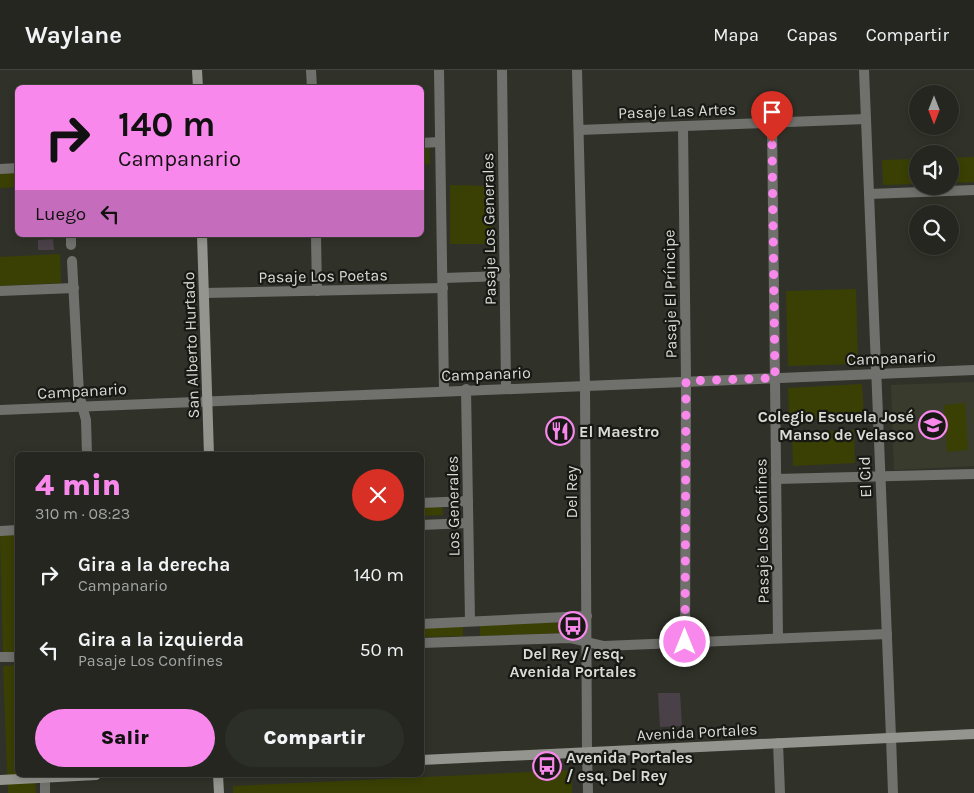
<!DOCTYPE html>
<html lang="es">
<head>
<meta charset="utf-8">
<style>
  body { margin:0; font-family:Karla,sans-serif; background:#2c2e28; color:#f1f3f6; height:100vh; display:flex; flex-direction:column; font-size:19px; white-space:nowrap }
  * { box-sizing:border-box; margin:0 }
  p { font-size:16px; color:#a3a5a4 }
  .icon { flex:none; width:28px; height:28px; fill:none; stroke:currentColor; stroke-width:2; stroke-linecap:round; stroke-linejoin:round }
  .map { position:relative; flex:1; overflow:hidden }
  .drawer { position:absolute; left:15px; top:382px; width:409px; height:325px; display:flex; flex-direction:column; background:#24261f; border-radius:8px; box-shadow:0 2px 8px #0003,0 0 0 1px #41433d }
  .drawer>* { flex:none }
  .hud { position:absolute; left:15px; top:15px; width:409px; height:152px; border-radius:8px; box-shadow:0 2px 8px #0003,0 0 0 1px #41433d; background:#f888eb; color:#111; overflow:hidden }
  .needle { width:32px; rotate:180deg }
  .tools { position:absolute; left:909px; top:15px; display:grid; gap:10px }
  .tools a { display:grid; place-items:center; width:50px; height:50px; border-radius:50%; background:#24261f; box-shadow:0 2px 8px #0003,0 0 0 1px #41433d; font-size:25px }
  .pin { position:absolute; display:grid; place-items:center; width:42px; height:42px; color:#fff; margin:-51px -21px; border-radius:50% 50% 50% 0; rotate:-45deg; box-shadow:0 0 5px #0007 }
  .pin .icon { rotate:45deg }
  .me { position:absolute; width:55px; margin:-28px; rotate:0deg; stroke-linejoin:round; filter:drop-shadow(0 0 4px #0008) }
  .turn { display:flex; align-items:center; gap:18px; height:105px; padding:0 20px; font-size:22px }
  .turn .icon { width:65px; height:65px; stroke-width:2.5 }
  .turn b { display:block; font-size:35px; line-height:42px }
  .then { display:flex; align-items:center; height:48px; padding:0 20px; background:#0003; gap:10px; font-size:19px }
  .round { display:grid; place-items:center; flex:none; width:52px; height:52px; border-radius:26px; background:#2c2e28 }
  .head { display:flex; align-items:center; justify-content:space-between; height:85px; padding:0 20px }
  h1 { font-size:30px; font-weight:800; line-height:38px; color:#f888eb }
  .action { display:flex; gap:10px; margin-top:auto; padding:10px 20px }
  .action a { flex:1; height:58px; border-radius:30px; background:#f888eb; color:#111; font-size:20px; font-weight:800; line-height:58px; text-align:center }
  .action a+a { background:#2c2e28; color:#f1f3f6 }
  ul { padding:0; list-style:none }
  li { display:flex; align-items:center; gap:15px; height:75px; padding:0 20px }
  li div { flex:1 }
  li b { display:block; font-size:19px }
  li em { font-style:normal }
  header { display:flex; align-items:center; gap:30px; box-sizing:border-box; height:70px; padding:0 25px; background:#24261f; border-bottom:1px solid #41433d }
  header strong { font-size:24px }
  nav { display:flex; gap:28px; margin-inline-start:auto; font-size:18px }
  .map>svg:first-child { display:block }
  .built { fill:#393c2d }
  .green { fill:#3a4003 }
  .building { fill:#494147 }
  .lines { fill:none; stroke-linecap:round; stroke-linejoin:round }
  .minor { stroke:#70716d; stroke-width:10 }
  .tertiary { stroke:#70716d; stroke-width:10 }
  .secondary { stroke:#94958e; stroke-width:10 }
  .route { stroke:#f888eb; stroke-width:9; stroke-dasharray:0 16.2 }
  .labels { text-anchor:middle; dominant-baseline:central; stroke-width:4.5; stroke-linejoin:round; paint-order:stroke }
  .street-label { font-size:16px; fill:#dadbd5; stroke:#181915 }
  .poi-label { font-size:16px; font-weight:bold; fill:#dadbd5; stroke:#181915; text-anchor:start }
</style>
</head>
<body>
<header>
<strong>Waylane</strong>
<nav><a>Mapa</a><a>Capas</a><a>Compartir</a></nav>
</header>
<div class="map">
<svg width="974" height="723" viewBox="0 0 974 723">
  <rect width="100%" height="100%" fill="#303229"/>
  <path class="built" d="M 974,312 L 974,396 L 894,400 L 891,315 Z"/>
  <g class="green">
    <path d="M 429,78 L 430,94 L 421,95 L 421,79 Z"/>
    <path d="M 974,87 L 974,112 L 950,113 L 950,88 Z"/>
    <path d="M 917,89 L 917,114 L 883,115 L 882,90 Z"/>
    <path d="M 0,101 L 17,101 L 17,117 L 0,118 Z"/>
    <path d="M 450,115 L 493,116 L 493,174 L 450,174 Z"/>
    <path d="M 60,184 L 61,213 L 0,216 L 0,187 Z"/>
    <path d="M 856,219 L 858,294 L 788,296 L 786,221 Z"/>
    <path d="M 862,314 L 864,346 L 789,350 L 788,318 Z"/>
    <path d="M 965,333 L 968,380 L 947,382 L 944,335 Z"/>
    <path d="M 854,360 L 855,393 L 793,396 L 792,363 Z"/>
    <path d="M 442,435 L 443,445 L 421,446 L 421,436 Z"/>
    <path d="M 0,465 L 17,465 L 17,583 L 3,583 Z"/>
    <path d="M 566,552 L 566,563 L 480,566 L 480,555 Z"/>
    <path d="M 463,555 L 463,566 L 421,567 L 421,556 Z"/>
    <path d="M 17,595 L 18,705 L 35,705 L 36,723 L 8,723 L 3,596 Z"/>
    <path d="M 572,700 L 572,723 L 233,723 L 233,716 Z"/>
  </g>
  <g class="building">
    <path d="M 53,169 L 54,180 L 38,180 L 38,170 Z"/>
    <path d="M 658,623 L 680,623 L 682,656 L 660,657 Z"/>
  </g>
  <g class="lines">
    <g class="minor">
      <path d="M 311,0 L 312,18"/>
      <path d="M 439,0 L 444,320"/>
      <path d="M 502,0 L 506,318"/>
      <path d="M 864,0 L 891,667"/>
      <path d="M 772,53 L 778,568"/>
      <path d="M 683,56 L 686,311 L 685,572"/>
      <path d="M 579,60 L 866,49"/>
      <path d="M 421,73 L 440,72"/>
      <path d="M 0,99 L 18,98"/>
      <path d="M 869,124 L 974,120"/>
      <path d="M 71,165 L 71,175"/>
      <path d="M 316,165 L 317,221"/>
      <path d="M 72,191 L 79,324 L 86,350 L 87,385"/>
      <path d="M 443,208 L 505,206"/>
      <path d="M 0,221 L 74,218"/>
      <path d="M 204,223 L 443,218"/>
      <path d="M 466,319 L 470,551"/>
      <path d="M 0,340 L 974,300"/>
      <path d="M 776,409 L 974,404"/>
      <path d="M 421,433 L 468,431"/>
      <path d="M 421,455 L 468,453"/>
      <path d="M 0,461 L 18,460"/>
      <path d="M 421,554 L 587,546"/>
      <path d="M 421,573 L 570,568 L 604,576 L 887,564"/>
      <path d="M 0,587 L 18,587"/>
      <path d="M 778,673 L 780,723"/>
      <path d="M 587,682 L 588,723"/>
      <path d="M 45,705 L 45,723"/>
    </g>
    <g class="tertiary">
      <path d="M 577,0 L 585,315 L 587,682"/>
      <path d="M 891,667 L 893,723"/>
    </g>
    <g class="secondary">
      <path d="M 197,0 L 198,18"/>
      <path d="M 202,165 L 209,385"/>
      <path d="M 421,690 L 974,664"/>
      <path d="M 218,705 L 219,723"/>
      <path d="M 0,710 L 96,705"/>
    </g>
  </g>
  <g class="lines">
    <path class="route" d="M 685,572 L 686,311 L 775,308 L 772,72"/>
  </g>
  <defs>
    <symbol id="school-ring" viewBox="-11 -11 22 22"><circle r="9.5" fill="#181915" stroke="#f888eb" stroke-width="1.5"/><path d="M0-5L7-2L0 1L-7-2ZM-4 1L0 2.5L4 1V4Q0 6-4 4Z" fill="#f888eb"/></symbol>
    <symbol id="restaurant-ring" viewBox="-11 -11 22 22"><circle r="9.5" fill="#181915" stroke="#f888eb" stroke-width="1.5"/><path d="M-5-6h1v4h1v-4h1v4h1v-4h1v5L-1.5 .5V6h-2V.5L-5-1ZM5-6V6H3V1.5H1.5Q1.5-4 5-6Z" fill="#f888eb"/></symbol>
    <symbol id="bus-ring" viewBox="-11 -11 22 22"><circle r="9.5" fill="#181915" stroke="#f888eb" stroke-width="1.5"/><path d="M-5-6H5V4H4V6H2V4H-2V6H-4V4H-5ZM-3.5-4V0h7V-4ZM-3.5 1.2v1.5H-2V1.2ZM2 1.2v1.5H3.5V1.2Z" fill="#f888eb"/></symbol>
  </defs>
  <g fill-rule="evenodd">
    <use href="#school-ring" x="917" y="339" width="32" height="32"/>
    <use href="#restaurant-ring" x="544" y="345" width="32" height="32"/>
    <use href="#bus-ring" x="557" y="540" width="32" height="32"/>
    <use href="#bus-ring" x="531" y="680" width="32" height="32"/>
  </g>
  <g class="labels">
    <g class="street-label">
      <text transform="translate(677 41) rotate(-2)">Pasaje Las Artes</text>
      <text transform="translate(489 159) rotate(-91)">Pasaje Los Generales</text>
      <text transform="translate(323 206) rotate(-1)">Pasaje Los Poetas</text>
      <text transform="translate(670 224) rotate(-91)">Pasaje El Príncipe</text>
      <text transform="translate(191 275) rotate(-92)">San Alberto Hurtado</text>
      <text transform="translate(891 288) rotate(-2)">Campanario</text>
      <text transform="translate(486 304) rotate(-2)">Campanario</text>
      <text transform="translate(82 321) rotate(-3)">Campanario</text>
      <text transform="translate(865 407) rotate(-92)">El Cid</text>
      <text transform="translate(571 422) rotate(-90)">Del Rey</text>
      <text transform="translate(453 436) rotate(-91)">Los Generales</text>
      <text transform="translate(762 461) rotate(-91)">Pasaje Los Confines</text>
      <text transform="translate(697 662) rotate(-3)">Avenida Portales</text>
    </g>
    <g class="poi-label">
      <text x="914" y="346" text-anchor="end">Colegio Escuela José<tspan x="914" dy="18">Manso de Velasco</tspan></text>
      <text x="579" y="361">El Maestro</text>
      <text x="573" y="583" text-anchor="middle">Del Rey / esq.<tspan x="573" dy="18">Avenida Portales</tspan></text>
      <text x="566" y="687">Avenida Portales<tspan x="566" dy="18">/ esq. Del Rey</tspan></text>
    </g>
  </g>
</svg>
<div class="tools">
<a><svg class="needle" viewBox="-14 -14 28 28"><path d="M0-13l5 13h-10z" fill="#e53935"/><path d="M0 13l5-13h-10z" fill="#a3a5a4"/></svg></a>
<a><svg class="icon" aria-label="sound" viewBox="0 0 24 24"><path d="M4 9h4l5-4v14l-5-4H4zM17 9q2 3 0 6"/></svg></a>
<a><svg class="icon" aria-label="search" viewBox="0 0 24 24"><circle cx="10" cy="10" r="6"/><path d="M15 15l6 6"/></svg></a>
</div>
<div class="pin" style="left:772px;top:72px;background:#d93025"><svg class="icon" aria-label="arrive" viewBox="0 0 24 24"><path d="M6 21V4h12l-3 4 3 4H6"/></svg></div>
<svg class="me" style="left:685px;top:572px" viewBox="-20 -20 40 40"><circle r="17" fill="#f888eb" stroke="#fff" stroke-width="3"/><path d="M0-11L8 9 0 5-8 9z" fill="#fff"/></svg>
<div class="hud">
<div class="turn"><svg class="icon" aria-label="right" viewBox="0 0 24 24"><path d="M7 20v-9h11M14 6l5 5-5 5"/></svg><div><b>140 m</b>Campanario</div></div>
<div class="then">Luego<svg class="icon" aria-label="left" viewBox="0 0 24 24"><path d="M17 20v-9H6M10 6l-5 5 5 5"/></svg></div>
</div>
<section class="drawer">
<div class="head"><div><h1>4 min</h1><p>310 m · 08:23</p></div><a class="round" style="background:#d93025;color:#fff"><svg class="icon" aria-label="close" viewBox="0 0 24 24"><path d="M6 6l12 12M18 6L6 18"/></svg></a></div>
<ul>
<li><svg class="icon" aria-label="right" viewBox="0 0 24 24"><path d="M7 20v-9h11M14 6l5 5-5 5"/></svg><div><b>Gira a la derecha</b><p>Campanario</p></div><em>140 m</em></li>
<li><svg class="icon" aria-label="left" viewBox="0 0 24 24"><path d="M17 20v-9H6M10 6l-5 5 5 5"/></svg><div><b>Gira a la izquierda</b><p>Pasaje Los Confines</p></div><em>50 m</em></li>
</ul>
<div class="action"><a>Salir</a><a>Compartir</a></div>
</section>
</div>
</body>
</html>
